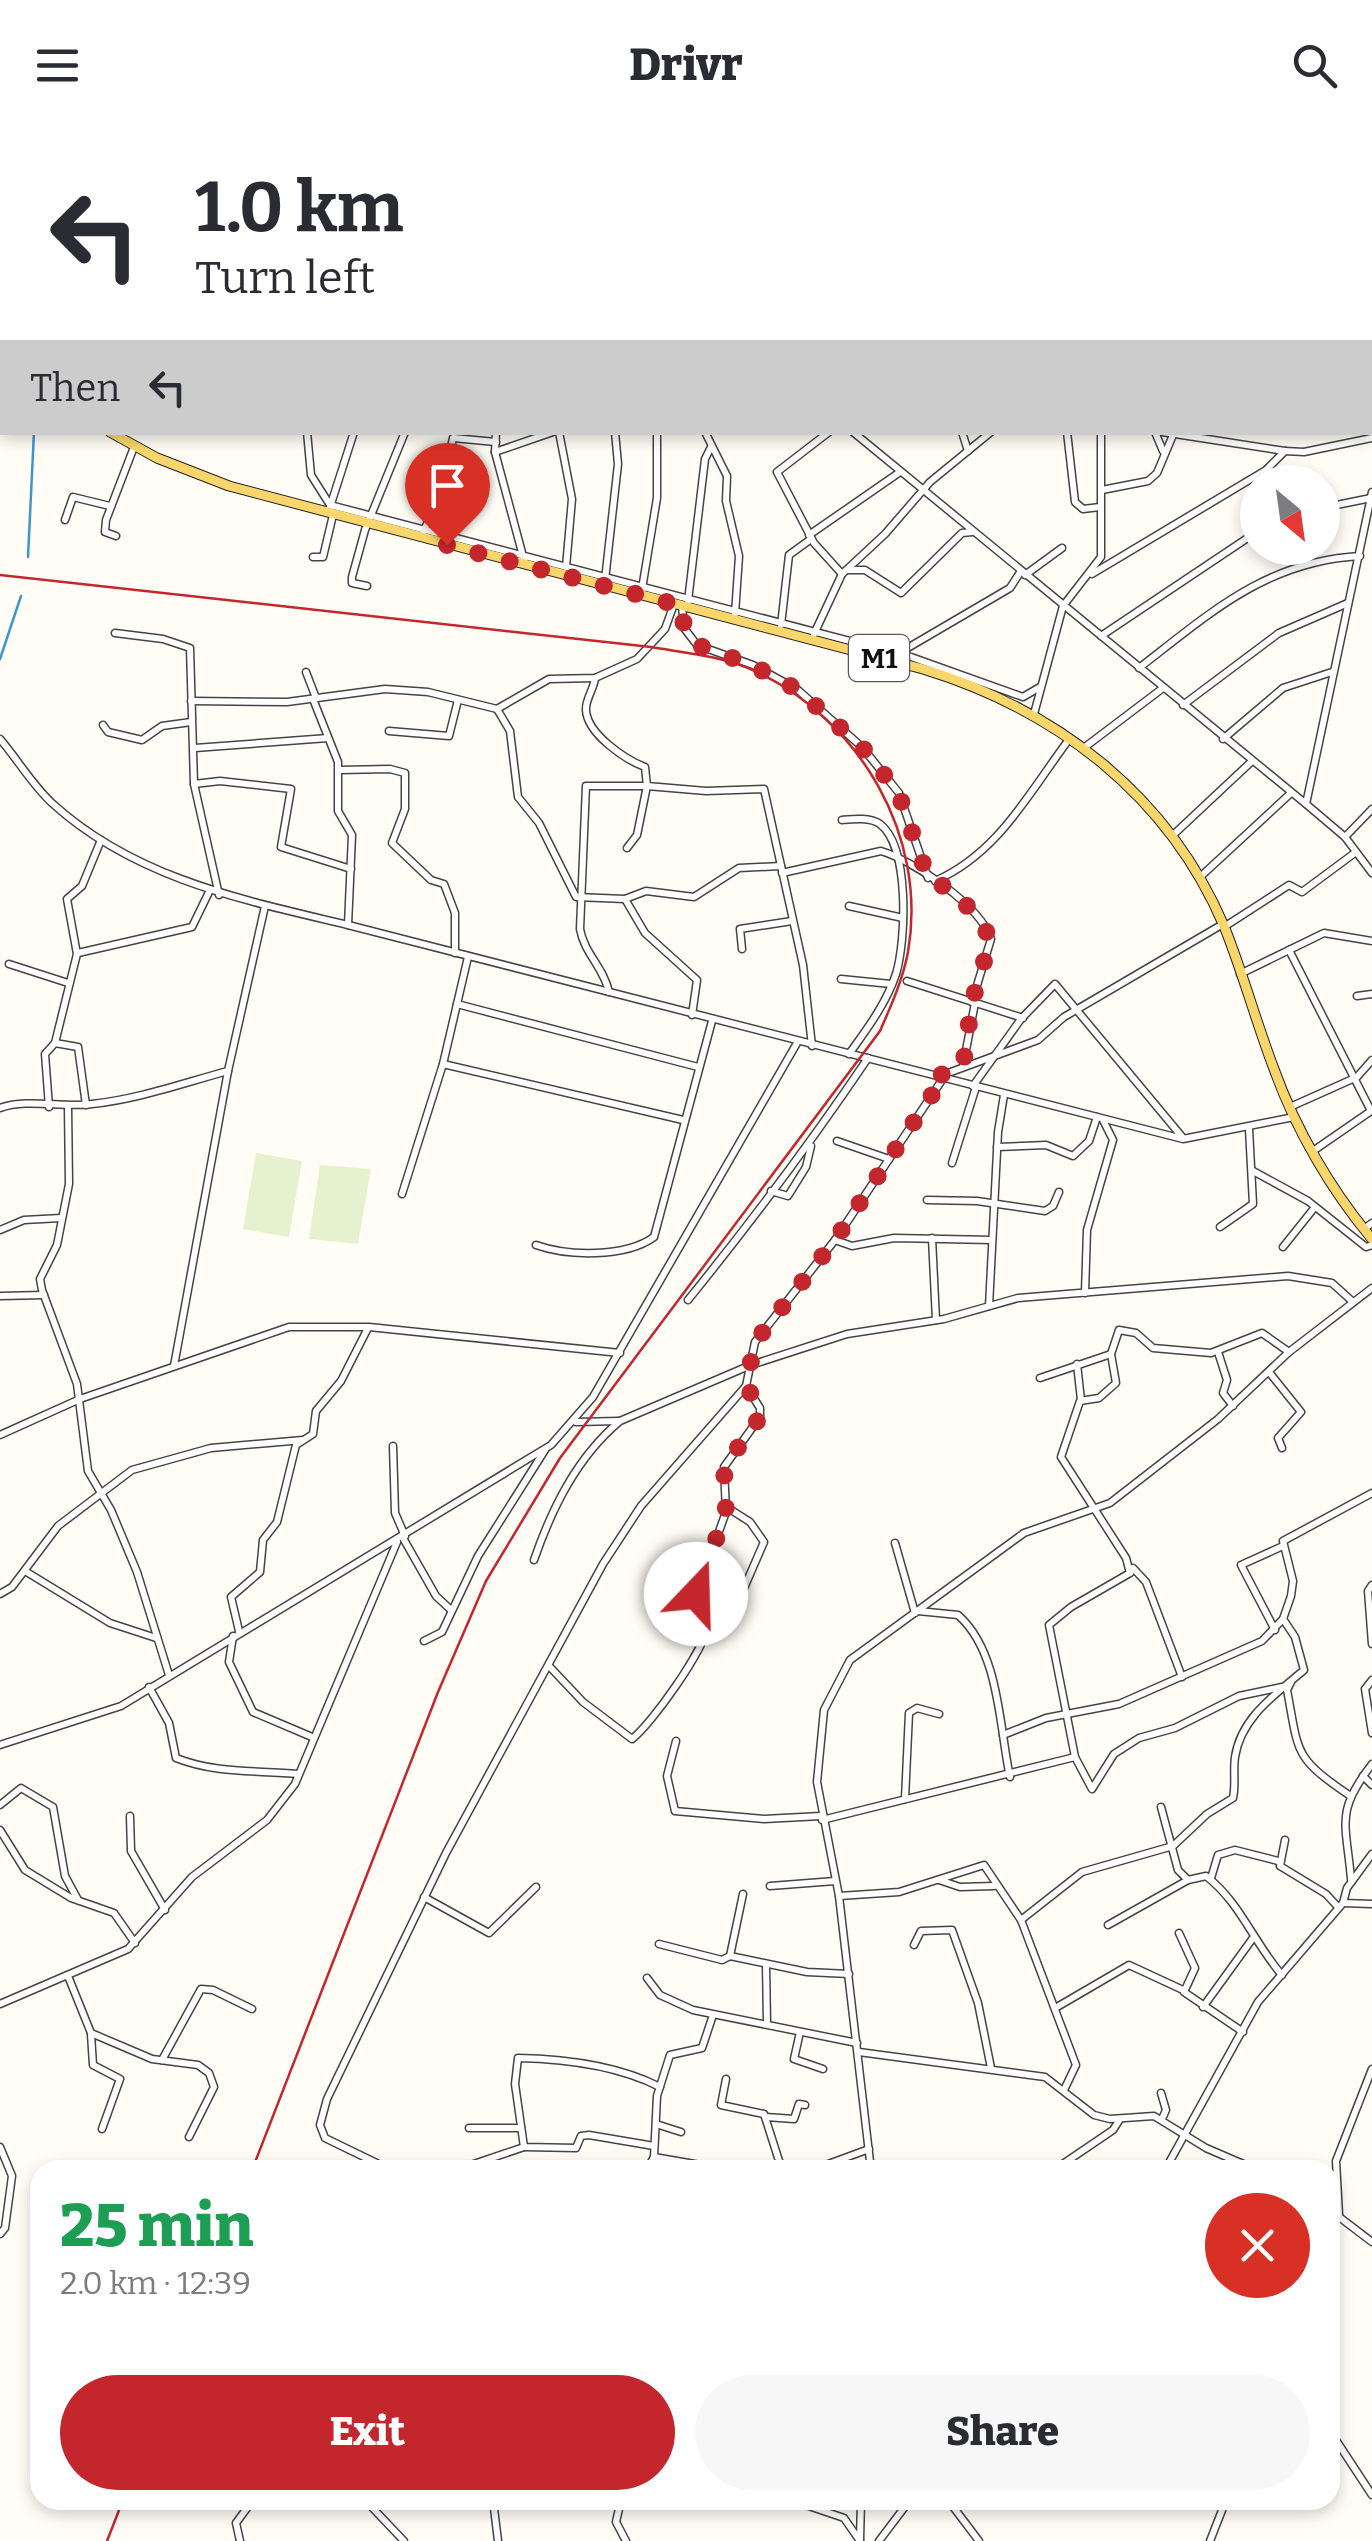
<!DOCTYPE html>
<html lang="en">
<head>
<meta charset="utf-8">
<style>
  body { margin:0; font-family:Bitter,serif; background:#f7f7f7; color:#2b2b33; height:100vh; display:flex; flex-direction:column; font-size:38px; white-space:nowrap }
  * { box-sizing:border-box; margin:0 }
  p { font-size:32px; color:#7c7c81 }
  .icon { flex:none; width:55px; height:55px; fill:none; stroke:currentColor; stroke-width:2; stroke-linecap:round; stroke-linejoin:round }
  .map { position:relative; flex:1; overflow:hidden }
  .panel { position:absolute; left:30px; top:2030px; width:1310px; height:350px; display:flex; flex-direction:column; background:#fff; border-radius:30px; box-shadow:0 5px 15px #0003 }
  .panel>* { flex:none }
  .top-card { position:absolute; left:0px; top:0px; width:1372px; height:305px; box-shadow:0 5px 15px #0003; background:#fff; color:#2b2b33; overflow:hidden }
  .needle { width:65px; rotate:151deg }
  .buttons { position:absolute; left:1240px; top:335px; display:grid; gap:20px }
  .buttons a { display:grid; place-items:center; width:100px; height:100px; border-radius:50%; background:#fff; box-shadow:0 5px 15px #0003; font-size:50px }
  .pin { position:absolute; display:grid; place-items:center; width:85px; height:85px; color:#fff; margin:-102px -42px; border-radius:50% 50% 50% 0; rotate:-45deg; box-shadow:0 0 10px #0007 }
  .pin .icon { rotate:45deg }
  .me { position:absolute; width:110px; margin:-55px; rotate:21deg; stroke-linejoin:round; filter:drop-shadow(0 0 8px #0008) }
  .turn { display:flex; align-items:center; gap:35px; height:210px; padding:0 30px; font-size:45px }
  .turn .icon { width:130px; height:130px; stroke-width:2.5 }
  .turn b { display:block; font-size:70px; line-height:85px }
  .then { display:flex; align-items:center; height:95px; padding:0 30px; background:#0003; gap:20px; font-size:38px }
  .round { display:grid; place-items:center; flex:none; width:105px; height:105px; border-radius:52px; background:#f7f7f7 }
  .head { display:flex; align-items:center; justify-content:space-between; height:170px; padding:0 30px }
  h1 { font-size:60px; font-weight:800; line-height:75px; color:#1e9e55 }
  .cta { display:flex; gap:20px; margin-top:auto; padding:20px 30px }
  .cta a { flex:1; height:115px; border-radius:60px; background:#c4262e; color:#fff; font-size:40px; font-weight:800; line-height:115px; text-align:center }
  .cta a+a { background:#f7f7f7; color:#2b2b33 }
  header { display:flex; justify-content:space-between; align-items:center; height:130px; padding:0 30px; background:#fff; font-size:45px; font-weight:800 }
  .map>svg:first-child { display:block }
  .pitch { fill:#e6f2cf }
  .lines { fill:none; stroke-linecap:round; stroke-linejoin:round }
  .stream { stroke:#3f96cf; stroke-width:2.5 }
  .minor-casing { stroke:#444; stroke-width:9 }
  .major-casing { stroke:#222; stroke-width:11 }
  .minor { stroke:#fff; stroke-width:6 }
  .major { stroke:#f9d66b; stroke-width:9 }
  .rail { stroke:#c4262e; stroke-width:2.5 }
  .route { stroke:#c4262e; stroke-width:18; stroke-dasharray:0 32.4 }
  .labels { text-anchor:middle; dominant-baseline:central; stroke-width:10; stroke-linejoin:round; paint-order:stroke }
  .shield { fill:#fff; stroke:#585858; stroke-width:2.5 }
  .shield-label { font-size:28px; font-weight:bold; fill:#111 }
</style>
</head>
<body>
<header><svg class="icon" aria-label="menu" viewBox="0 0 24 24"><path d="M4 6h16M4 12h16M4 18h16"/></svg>Drivr<svg class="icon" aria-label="search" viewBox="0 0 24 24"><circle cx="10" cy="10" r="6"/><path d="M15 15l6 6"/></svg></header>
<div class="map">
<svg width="1372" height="2411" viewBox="0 0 1372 2411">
  <rect width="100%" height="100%" fill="#fffdf5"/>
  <g class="pitch">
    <path d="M 256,1023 L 302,1031 L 289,1107 L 243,1099 Z"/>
    <path d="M 320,1035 L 371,1039 L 358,1114 L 309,1109 Z"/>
  </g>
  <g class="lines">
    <g class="stream">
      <path d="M 41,2 L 43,0"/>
      <path d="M 1139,2 L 1142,0"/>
      <path d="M 28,427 L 34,302"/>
      <path d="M 0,529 L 21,466"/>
    </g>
    <defs>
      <g id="minor">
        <path d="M 290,0 L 295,2"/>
        <path d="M 484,0 L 489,2"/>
        <path d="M 507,0 L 508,2"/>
        <path d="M 670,0 L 671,2"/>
        <path d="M 751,0 L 752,2"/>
        <path d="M 1162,0 L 1167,2"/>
        <path d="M 1325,0 L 1329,2"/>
        <path d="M 230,2 L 231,0"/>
        <path d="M 378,2 L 380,0"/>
        <path d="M 445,2 L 447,0"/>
        <path d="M 567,2 L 569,0"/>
        <path d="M 934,2 L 945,0"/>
        <path d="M 1370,9 L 1372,10"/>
        <path d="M 1370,76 L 1372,76"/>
        <path d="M 1370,148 L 1372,160"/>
        <path d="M 307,302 L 311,345 L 330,375 L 911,527 L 1023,567 L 1040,557"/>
        <path d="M 496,302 L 495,322 L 524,430"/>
        <path d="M 559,302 L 572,369 L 566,437"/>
        <path d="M 705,302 L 727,346 L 726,371 L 739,426 L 735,484"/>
        <path d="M 829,302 L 777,342 L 814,413 L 842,444"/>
        <path d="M 853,302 L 1306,674 L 1345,707 L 1372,743"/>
        <path d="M 962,302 L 968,321"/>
        <path d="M 1067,302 L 1075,372 L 1083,379 L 1100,377"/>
        <path d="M 1155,302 L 1163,321"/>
        <path d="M 1162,302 L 1285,321"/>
        <path d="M 495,322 L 553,302"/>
        <path d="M 1102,360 L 1148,351 L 1157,343 L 1173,305"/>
        <path d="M 330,377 L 354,302"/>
        <path d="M 1322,378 L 1371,368"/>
        <path d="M 65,390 L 73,367 L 110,376"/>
        <path d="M 423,403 L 442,359 L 453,308 L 496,312"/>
        <path d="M 809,405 L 900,342"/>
        <path d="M 116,406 L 105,402 L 106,390 L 134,317"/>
        <path d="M 313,427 L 323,427 L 333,385"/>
        <path d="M 847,440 L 865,440 L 901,463 L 962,403 L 972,402"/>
        <path d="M 1092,444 L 1266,340 L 1285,321 L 1304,322 L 1372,308"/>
        <path d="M 1025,445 L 1062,418"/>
        <path d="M 605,450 L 618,334 L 615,302"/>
        <path d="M 367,456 L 352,453 L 352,447 L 365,400 L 405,302"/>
        <path d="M 642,459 L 657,368 L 657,302"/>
        <path d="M 688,471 L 705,329 L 711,317"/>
        <path d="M 682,476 L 684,498 L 697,515 L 753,535 L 798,560 L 862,617 L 899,663 L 928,748"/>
        <path d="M 781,495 L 789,425 L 811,409"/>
        <path d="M 115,503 L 163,509 L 190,518 L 194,654 L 219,765"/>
        <path d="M 814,504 L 842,444 L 885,404 L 930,352 L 991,302"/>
        <path d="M 1101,506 L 1258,401"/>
        <path d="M 899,523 L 1010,458 L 1021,441"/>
        <path d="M 1139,538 C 1209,484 1266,431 1360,426"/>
        <path d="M 306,542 L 316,568"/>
        <path d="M 595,548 C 594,559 585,570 586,580 C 587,604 626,630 645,637 L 647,656 L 706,661 L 764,659 L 803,835 L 812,916"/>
        <path d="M 313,569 L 338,632 L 338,681 L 352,705 L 348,795"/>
        <path d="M 191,571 L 287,572 L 385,559 L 428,562 L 497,579 L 549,549 L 595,548 L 637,529 L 665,499 L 674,474"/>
        <path d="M 1183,575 L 1279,503 L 1348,473"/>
        <path d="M 497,579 L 510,601 L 518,667 L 539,693 L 576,767 L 625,769 L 646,761 L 694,767 L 739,738 L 781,736"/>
        <path d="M 1034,584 L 1063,476 L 1101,427 L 1101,302"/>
        <path d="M 103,595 L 108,602 L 142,610 L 162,596 L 191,592"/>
        <path d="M 389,601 L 449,606 L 458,570"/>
        <path d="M 0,609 C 18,630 33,656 53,674 C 136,749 244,770 348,795 L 1183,1009 L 1294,987"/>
        <path d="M 1223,609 L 1283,558 L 1332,542"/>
        <path d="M 1085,617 L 1163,558"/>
        <path d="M 195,618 L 328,608"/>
        <path d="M 339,640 L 390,639 L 405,643 L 405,679 L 392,713 L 431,750 L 444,754 L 455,783 L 455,823"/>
        <path d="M 194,654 L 220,651 L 291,659 L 281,717 L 351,739"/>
        <path d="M 1306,674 L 1372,362"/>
        <path d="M 842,690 C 853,689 870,687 880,694 C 910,717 906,811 896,844 C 886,874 867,899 849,924"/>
        <path d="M 1172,706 L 1251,632"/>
        <path d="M 1345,707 L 1372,679"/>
        <path d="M 782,743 L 881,721 C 914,731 980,775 991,809 L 972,872"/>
        <path d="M 1199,748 L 1291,663"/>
        <path d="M 935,751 C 999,723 1030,661 1070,608"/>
        <path d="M 625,769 L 645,803 L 697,850 L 692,885"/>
        <path d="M 849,776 L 903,788"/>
        <path d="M 1224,797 L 1289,755 L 1302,762 L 1356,722"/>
        <path d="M 742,819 L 740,799 L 792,791"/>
        <path d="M 1289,820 L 1371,981"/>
        <path d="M 78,823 L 192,797 L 209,762"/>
        <path d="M 9,834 L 68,853"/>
        <path d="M 1240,844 L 1324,803 L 1372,811"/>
        <path d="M 841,849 L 891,854"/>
        <path d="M 907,851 L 1023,888"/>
        <path d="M 609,862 C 604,838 584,823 580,799 L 586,656 L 647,656 L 637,705 L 627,718"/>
        <path d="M 1357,866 L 1372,864"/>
        <path d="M 457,874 L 698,937"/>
        <path d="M 55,913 L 77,824 L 67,769 L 82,756 L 101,710"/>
        <path d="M 443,934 L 683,990"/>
        <path d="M 963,936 L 975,873"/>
        <path d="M 940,946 L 1038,910 L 1064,887 L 1223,794"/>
        <path d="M 973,956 L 1021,889 L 1055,854 L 1183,1008"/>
        <path d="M 49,977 L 45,924 L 55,913 L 78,917 L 86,975"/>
        <path d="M 68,977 L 69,1054 L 57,1115 L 40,1149 L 42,1160 L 77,1254 L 88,1341 L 111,1380 L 137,1442 L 169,1545"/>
        <path d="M 1290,977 L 1357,947 L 1372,930"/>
        <path d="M 0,978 C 27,968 63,978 92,974 C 139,969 183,953 228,941"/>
        <path d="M 837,1011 L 889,1029"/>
        <path d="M 997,1017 L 1046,1015 L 1073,1026 L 1089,1011 L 1097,987"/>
        <path d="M 1313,1021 L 1371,981"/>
        <path d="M 952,1033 L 976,957"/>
        <path d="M 1253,1041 L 1308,1071 L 1366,1117 L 1372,1115"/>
        <path d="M 771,1061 L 788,1066 L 806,1037 L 811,1016"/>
        <path d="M 402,1064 L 443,934 L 468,827"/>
        <path d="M 927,1070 L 977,1071 L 1045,1081 L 1053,1076 L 1059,1062"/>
        <path d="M 1220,1097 L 1253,1074 L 1249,999"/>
        <path d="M 1364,1099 L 1372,1093"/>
        <path d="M 0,1100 L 24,1090 L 61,1088"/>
        <path d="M 932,1108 L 936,1190"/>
        <path d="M 835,1110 L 852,1116 L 894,1108 L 992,1110"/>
        <path d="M 536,1115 C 567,1126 625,1128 654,1107 L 712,891"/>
        <path d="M 1283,1117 L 1315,1077"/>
        <path d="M 1085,1163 L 1087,1100 L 1113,1010 L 1103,990"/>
        <path d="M 0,1166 L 44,1165"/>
        <path d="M 688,1170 C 752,1091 812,1011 868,928"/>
        <path d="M 989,1176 L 998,1002 L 1004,965"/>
        <path d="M 1218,1222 L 1227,1250 L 1223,1263 L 1233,1276"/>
        <path d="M 1077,1234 L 1081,1270"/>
        <path d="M 174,1236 L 228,941 L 265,776"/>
        <path d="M 1269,1242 L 1301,1282 L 1278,1308 L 1282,1318"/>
        <path d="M 1040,1248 L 1111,1224"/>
        <path d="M 576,1292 L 619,1291"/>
        <path d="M 0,1305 L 80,1269 L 289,1197 L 369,1197 L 620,1223"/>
        <path d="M 393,1316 L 395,1383 L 405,1406"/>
        <path d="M 728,1378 L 750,1392 L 764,1412 L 741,1465"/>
        <path d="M 403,1408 L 436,1466 L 451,1480"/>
        <path d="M 895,1413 L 915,1483"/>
        <path d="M 534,1430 C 552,1378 577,1327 620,1291 L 751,1235 L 847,1204 L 944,1189 L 1018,1168 L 1288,1146 L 1332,1153 L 1353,1172"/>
        <path d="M 25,1441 L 110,1493 L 156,1508"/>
        <path d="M 1130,1443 L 1071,1477 L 1049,1495 L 1075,1627 L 1092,1659 L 1114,1624 L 1139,1608 L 1175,1598 L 1239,1566 L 1282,1557"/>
        <path d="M 1372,1455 L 1368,1461 L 1372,1514"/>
        <path d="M 0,1464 L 12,1457 L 58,1396 L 132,1340 L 211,1318 L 303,1310"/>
        <path d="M 918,1481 L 958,1485 C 1000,1522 999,1597 1010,1647"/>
        <path d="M 1275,1500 L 1241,1435 L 1283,1416"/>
        <path d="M 239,1501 L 231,1467 L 260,1442 L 263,1410 L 277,1392 L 296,1315 L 313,1304 L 316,1281 L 341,1251 L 368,1198"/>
        <path d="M 233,1506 L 229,1532 L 253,1582 L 312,1607"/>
        <path d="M 424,1511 L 442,1502 L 478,1426 L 545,1320"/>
        <path d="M 549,1536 L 583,1572 L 632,1609 C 650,1596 706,1518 707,1496 C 708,1484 701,1478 695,1468 L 726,1382 L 724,1337 L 760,1287 L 760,1278 L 746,1256"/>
        <path d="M 1182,1547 L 1146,1452 L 1133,1438 L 1130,1443 L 1126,1428 L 1061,1327 L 1080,1271 L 1099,1268 L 1116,1253 L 1111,1224 L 1119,1200 L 1136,1203 L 1153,1218 L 1211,1223 L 1262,1203 L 1289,1222"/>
        <path d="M 1372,1550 L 1365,1559 L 1372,1603"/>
        <path d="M 1291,1552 L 1287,1560 C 1299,1623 1293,1627 1349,1665"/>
        <path d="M 149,1557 L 169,1593 L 176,1628 C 217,1644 255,1640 298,1644"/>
        <path d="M 1003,1605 L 1046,1588 L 1119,1574 L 1262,1511 L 1283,1489 L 1291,1466 L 1293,1451 L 1283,1411 L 1372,1363"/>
        <path d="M 676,1611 L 667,1646 L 675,1681 L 764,1689 L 821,1686"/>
        <path d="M 0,1615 L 121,1576 L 551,1315 L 593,1267 L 797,913"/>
        <path d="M 1363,1646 L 1372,1655"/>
        <path d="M 905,1669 L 909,1583 L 917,1578 L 939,1584"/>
        <path d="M 0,1675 L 21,1658 L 53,1677 L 65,1746 L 78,1770"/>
        <path d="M 1161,1677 L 1178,1740 L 1188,1750"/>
        <path d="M 130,1686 L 131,1721 L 165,1780"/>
        <path d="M 822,1690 L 1075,1627"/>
        <path d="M 0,1700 L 25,1740 L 71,1768 L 114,1783 L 135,1813"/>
        <path d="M 1285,1710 L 1280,1736 L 1326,1764 L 1338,1777"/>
        <path d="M 1211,1748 L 1218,1725 L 1235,1720 L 1278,1731"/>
        <path d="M 1351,1749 C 1346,1692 1335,1682 1372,1634"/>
        <path d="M 939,1750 L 960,1757 L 994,1756"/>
        <path d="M 770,1756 L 835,1751"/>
        <path d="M 743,1764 L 730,1826 L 807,1842 L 849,1844"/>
        <path d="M 839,1766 L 899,1762 L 984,1735 L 1021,1790 L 1076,1935 L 1064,1960"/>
        <path d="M 424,1767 L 489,1803 L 536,1757"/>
        <path d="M 1343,1773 L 1372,1774"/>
        <path d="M 1021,1790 L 1082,1742 L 1173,1716 L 1207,1684 L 1233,1668 C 1236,1654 1233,1641 1235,1627 C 1241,1587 1276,1564 1304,1540 L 1295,1507 L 1283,1489"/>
        <path d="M 1108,1795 L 1188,1750 L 1206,1746 C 1240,1772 1254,1813 1282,1845"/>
        <path d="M 1179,1803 L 1195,1838 L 1184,1862 L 1243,1902"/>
        <path d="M 659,1814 L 722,1830 L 730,1826"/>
        <path d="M 914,1815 L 921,1801 L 952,1800 L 978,1873 L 991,1938"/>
        <path d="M 766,1834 L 767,1894"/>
        <path d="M 68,1846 L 91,1903 L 152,1929 L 198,1935 L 209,1943 L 214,1957 L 189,2007"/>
        <path d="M 647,1848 L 660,1865 L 693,1880 L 857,1913"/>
        <path d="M 0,1874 L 128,1819 L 192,1747 L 267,1690 L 295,1654 L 397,1412"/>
        <path d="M 1057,1877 L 1129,1835 L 1183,1860"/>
        <path d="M 1203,1877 L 1253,1808"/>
        <path d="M 800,1902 L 794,1929 L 823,1939"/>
        <path d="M 91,1904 L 93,1935 L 120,1949 L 102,1999"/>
        <path d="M 859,1922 L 1045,1947 L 1094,1985 L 1110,1989 L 1154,1986 L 1206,2018 L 1257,2040"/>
        <path d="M 162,1930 L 201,1859 L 213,1860 L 252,1879"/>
        <path d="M 726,1949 L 721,1975 L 764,1984 L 782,2040"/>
        <path d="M 1161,1963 L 1166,1980 L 1162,1989"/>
        <path d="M 766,1987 L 794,1989 L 799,1974 L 805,1975"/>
        <path d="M 656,1994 L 681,2002"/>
        <path d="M 469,1998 L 521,1998"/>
        <path d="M 654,2016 L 589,2005 L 581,2006 L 576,2018 L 524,2017 L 515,1954 L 518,1928 C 566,1929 617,1935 660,1957"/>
        <path d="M 0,2017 L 12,2046 L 5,2098 L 0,2104"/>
        <path d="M 654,2027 L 729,2040"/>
        <path d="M 391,2040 L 325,2008 L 320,1995 L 327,1969 L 446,1723 L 603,1434 L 641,1376 L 746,1256 L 755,1212 L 835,1110 L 944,947"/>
        <path d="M 456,2040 L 524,2017"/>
        <path d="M 647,2040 L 654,2027 L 657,1966 L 670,1925 L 702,1918 L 713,1885"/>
        <path d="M 812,2040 L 869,2019"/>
        <path d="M 871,2040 L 839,1766 L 817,1652 L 824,1580 L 850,1530 L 1024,1403 L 1110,1373 L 1218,1289 L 1289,1222 L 1372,1158"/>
        <path d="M 1054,2040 L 1113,2000 L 1120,1989"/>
        <path d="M 1165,2040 L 1258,1872 L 1343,1773 L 1347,1758 L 1372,1724"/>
        <path d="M 1233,2040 L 1241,2033"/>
        <path d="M 1330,2080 L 1372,2112"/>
        <path d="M 1339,2085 L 1336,2031 L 1372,1939"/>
        <path d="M 1330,2301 L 1372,2365"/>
        <path d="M 365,2370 L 404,2411"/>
        <path d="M 493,2370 L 498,2411"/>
        <path d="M 621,2370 L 616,2392 L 626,2411"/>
        <path d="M 791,2370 L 844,2388 L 860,2411"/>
        <path d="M 948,2370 L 979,2411"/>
        <path d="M 860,2410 L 861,2370"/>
        <path d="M 240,2411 L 236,2393 L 253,2370"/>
        <path d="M 879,2411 L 910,2370"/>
        <path d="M 1210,2411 L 1226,2370"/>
      </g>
      <g id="major">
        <path d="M 0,221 L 2,224"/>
        <path d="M 110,302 L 157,328 L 229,356 L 923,539 C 1057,580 1168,665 1224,796 C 1243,843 1256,892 1274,939 C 1296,1000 1331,1060 1372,1109"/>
      </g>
    </defs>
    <use href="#minor" class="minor-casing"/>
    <use href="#major" class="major-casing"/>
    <use href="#minor" class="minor"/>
    <use href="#major" class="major"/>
    <g class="rail">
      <path d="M 0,445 L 651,517 C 686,523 722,526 755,541 C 860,590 928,706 908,822 C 903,849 891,876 880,901 L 560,1328 L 486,1451 L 438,1562 L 252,2040"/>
      <path d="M 107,2411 L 123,2370"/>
    </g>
  </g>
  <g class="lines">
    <path class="route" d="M 447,415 L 682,476 L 684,498 L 697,515 L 752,535 L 798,560 L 862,617 L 898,662 L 928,748 L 958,764 L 991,808 L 972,872 L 963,936 L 938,946 L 944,947 L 835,1110 L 755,1212 L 746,1256 L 760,1278 L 760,1287 L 724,1337 L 726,1382 L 696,1464"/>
  </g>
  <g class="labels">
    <rect class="shield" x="849" y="505" width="60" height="46" rx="8"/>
    <g class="shield-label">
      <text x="879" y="528">M1</text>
    </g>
  </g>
</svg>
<div class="buttons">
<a><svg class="needle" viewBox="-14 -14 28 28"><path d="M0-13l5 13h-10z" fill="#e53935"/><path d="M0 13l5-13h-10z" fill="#7c7c81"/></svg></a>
</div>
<div class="pin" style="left:447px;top:415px;background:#d93025"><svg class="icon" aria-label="arrive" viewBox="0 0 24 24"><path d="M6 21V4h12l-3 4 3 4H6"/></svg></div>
<svg class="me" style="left:696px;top:1464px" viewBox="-20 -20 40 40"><circle r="19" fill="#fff"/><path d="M0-13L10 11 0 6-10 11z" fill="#c4262e"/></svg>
<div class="top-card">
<div class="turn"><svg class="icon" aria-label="left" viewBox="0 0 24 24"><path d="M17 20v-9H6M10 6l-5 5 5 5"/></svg><div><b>1.0 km</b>Turn left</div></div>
<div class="then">Then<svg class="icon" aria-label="left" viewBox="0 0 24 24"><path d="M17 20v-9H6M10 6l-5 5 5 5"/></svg></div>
</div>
<section class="panel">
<div class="head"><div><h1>25 min</h1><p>2.0 km · 12:39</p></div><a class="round" style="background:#d93025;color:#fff"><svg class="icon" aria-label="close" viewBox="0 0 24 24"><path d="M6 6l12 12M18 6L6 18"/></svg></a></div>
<div class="cta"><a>Exit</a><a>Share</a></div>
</section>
</div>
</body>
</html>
